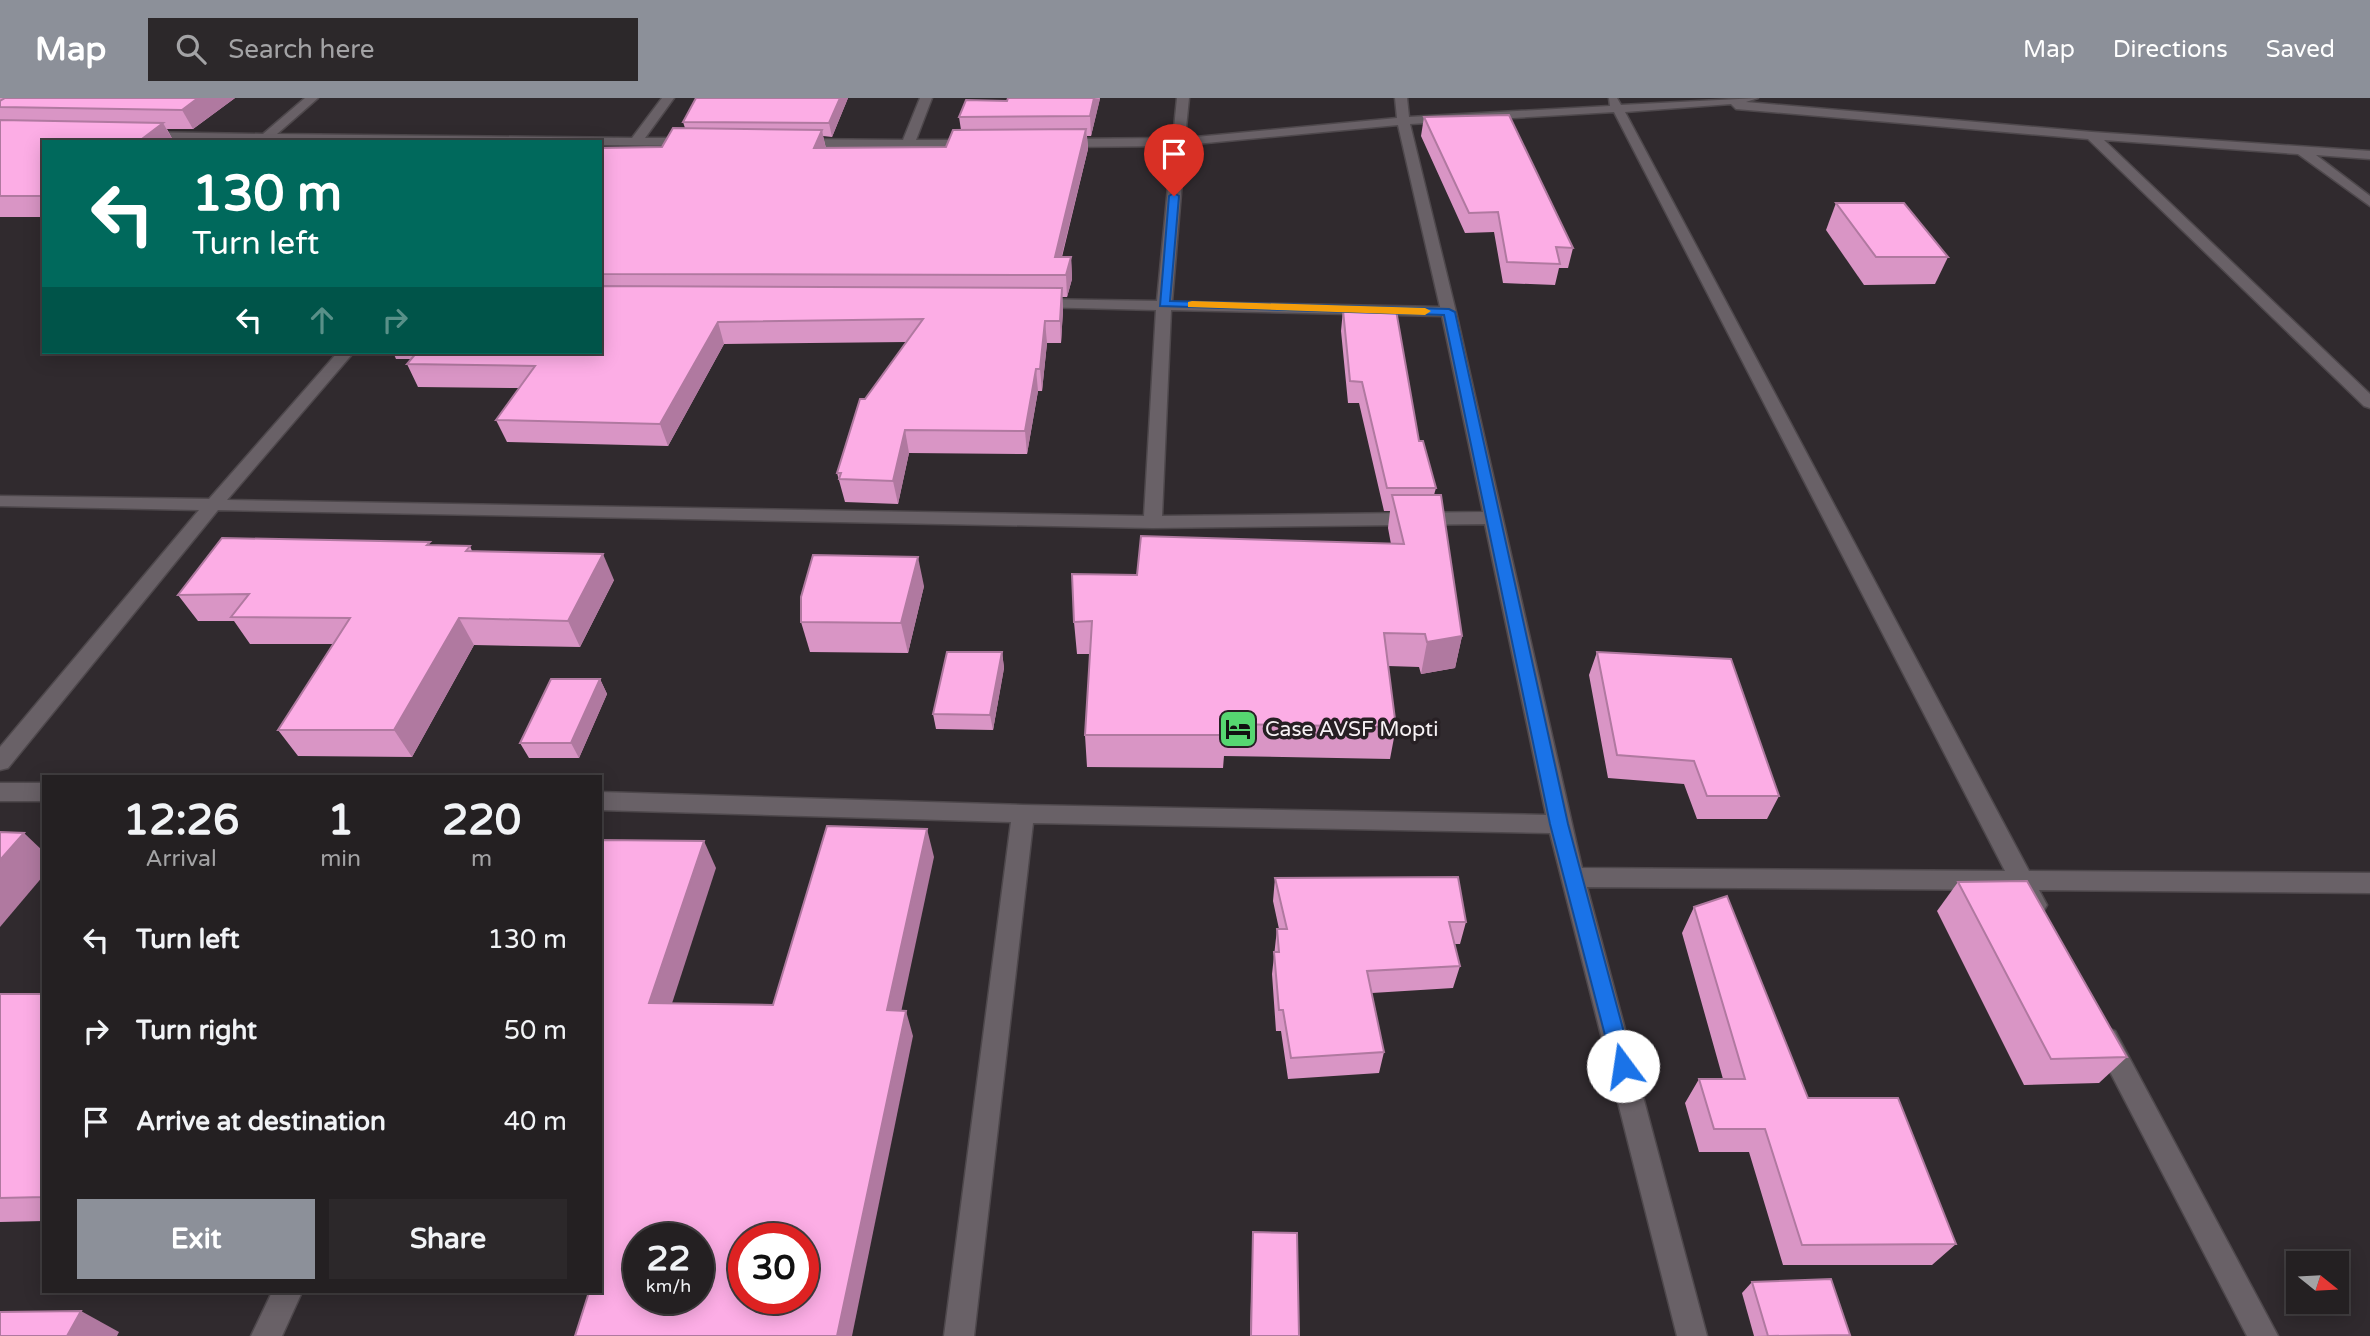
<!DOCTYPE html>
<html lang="en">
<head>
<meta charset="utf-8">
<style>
  body { margin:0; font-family:"Varela Round",sans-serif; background:#2c282a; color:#f1f3f6; height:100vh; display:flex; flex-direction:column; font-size:26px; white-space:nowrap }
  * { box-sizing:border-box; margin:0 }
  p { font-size:23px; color:#a3a3a5 }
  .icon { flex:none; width:38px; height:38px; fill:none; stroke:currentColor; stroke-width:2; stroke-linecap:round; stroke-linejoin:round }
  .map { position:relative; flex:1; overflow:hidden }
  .drawer { position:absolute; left:42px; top:677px; width:560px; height:518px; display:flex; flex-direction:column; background:#242022; border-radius:0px; box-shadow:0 4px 18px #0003,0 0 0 2px #413e40 }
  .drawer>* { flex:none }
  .guide { position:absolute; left:42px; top:42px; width:560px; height:214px; border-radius:0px; box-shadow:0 4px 18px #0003,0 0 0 2px #413e40; background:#00695c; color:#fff; overflow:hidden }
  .needle { width:46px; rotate:108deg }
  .fabs { position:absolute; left:2286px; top:1153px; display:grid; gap:14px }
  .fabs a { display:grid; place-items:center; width:63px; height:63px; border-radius:0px; background:#242022; box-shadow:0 4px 18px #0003,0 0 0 2px #413e40; font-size:35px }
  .speed { position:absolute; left:623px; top:1125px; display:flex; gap:14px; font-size:35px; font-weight:700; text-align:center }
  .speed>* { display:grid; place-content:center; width:91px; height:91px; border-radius:50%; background:#242022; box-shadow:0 4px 18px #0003,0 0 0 2px #413e40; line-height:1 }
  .speed small { font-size:18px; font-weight:400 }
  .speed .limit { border:10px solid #d22; background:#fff; color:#111 }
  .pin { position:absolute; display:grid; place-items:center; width:60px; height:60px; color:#fff; margin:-72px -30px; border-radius:50% 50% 50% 0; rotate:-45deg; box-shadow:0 0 7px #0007 }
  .pin .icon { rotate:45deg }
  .me { position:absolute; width:77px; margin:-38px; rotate:346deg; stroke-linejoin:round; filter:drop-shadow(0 0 5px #0008) }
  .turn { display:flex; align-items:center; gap:24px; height:147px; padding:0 35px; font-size:32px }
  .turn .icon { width:91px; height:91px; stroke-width:2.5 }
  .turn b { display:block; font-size:49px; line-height:60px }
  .lanes { display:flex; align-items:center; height:66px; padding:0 35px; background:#0003; justify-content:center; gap:35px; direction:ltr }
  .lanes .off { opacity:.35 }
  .eta { display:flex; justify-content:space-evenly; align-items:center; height:119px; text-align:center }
  .eta b { font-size:42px; font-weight:800; line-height:49px }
  .cta { display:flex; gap:14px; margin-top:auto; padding:14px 35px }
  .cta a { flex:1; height:80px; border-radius:0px; background:#8c9099; color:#fff; font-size:28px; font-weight:800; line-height:80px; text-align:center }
  .cta a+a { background:#2c282a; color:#f1f3f6 }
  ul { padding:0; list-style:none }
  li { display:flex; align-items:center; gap:21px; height:91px; padding:0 35px }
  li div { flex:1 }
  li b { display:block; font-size:26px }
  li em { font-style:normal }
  header { display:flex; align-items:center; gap:42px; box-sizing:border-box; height:98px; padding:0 35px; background:#8c9099; color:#fff }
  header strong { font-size:33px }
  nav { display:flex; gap:38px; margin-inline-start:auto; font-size:24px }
  .search { width:490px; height:63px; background:#2c282a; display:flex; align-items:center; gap:18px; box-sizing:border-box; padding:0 24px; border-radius:0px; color:#a3a3a5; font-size:26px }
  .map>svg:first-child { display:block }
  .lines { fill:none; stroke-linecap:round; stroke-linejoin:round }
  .street-casing { stroke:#4e484c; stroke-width:3 }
  .street { fill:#696167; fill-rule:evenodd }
  .wall { fill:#d995c5 }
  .shaded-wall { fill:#b079a0 }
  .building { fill:#fcade5; stroke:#b079a0; stroke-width:2; fill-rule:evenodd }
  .route { fill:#1a73e8; stroke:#114b97; stroke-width:2 }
  .slow { fill:#f59e0b }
  .labels { text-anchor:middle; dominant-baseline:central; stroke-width:7; stroke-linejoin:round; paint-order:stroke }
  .poi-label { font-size:21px; fill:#f7f2f5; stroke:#272024; text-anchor:start }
</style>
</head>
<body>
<header>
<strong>Map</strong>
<div class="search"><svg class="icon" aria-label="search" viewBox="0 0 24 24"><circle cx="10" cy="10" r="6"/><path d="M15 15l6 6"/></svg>Search here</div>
<nav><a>Map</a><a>Directions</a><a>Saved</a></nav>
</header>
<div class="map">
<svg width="2370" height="1238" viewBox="0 0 2370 1238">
  <rect width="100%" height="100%" fill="#302a2e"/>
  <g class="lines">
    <defs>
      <g id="street">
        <path d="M 305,0 L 318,0 L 277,36 L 632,40 L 662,0 L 674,0 L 645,40 L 694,40 L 700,44 L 694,48 L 600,47 L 600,44 L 142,42 L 136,38 L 142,34 L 263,36 Z"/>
        <path d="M 920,0 L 932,0 L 916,42 L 974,42 L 978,43 L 978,49 L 797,49 L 791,45 L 797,41 L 903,42 Z"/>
        <path d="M 1177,0 L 1189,0 L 1185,40 L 1397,20 L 1395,0 L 1407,0 L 1409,19 L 1610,8 L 1609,0 L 1617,0 L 1621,7 L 1758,0 L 1746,4 L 2092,34 L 2370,53 L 2370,61 L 2316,57 L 2370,98 L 2370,108 L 2298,56 L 2104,42 L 2370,296 L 2370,310 L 2364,308 L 2088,41 L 1736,11 L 1731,6 L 1625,14 L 2029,773 L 2370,775 L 2370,795 L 2039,792 L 2047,807 L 2043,814 L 2035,817 L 2027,814 L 2015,792 L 1587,789 L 1707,1238 L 1677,1238 L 1550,735 L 1033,725 L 974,1238 L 944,1238 L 1011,724 L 600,712 L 600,694 L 1023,707 L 1546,717 L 1485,426 L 1153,430 L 218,412 L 8,670 L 0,672 L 0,649 L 199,412 L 0,408 L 0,398 L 209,401 L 338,254 L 354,254 L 227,402 L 1144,418 L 1156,212 L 1036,209 L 1029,205 L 1036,201 L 1157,203 L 1172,48 L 1059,49 L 1053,45 L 1059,41 L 1173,40 ZM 1614,14 L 2005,773 L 1582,770 L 1456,214 L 1410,26 ZM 1398,27 L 1440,209 L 1172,204 L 1185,47 ZM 1171,212 L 1442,218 L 1483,414 L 1162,418 Z"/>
        <rect x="0" y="685" width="44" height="18"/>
        <path d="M 2106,929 L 2115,933 L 2278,1238 L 2247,1238 L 2093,941 L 2097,933 Z"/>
        <path d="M 272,1194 L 302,1194 L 282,1238 L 251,1238 Z"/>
      </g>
    </defs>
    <use href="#street" class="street-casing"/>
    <use href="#street" class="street"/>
  </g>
  <g class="wall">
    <path d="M 0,0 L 235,0 L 193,31 L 167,31 L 174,44 L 44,44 L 44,119 L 0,119 Z"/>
    <path d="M 696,0 L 848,0 L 832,39 L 823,38 L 826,50 L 946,49 L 961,32 L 959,19 L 1007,3 L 1008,0 L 1100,0 L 1091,38 L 1087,38 L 1088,51 L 1062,159 L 1071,159 L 1072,181 L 1067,199 L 1062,199 L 1063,212 L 1061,245 L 1047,245 L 1042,293 L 1038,293 L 1027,356 L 909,355 L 898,406 L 845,404 L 837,375 L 865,301 L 907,244 L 724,246 L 668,348 L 507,344 L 496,322 L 519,290 L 418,289 L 407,266 L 411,261 L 396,261 L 393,254 L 600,254 L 600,50 L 662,49 L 685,30 L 683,24 Z"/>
    <path d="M 1424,19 L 1573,150 L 1568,170 L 1559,170 L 1555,187 L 1503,185 L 1494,134 L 1465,135 L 1421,38 Z"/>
    <path d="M 1836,105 L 1948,159 L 1935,186 L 1864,187 L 1826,132 Z"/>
    <path d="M 1343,212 L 1419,343 L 1436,390 L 1434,397 L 1462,538 L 1455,570 L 1421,576 L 1419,569 L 1388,568 L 1396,629 L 1390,661 L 1224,658 L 1223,670 L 1087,669 L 1085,637 L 1090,556 L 1077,556 L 1074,524 L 1137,477 L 1391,446 L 1388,430 L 1390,413 L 1384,413 L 1359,305 L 1348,305 L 1341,233 Z"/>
    <path d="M 432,447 L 470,448 L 472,453 L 614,482 L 580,549 L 474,547 L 412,659 L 298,658 L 278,632 L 333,546 L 250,546 L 234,523 L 198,523 L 178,497 Z"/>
    <path d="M 924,488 L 908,555 L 810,554 L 801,524 Z"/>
    <path d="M 1002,554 L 1004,570 L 993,632 L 936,631 L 933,616 Z"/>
    <path d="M 1597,554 L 1779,698 L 1767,721 L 1697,721 L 1684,686 L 1608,680 L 1589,577 Z"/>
    <path d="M 600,581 L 607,596 L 579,660 L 529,660 L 520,645 Z"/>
    <path d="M 1275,780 L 1466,824 L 1460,846 L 1454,846 L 1460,868 L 1453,890 L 1372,895 L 1384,954 L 1379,975 L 1288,981 L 1281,933 L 1276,933 L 1272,876 L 1277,831 L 1279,831 L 1273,803 Z"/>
    <path d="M 1958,784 L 2127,959 L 2099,985 L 2024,987 L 1937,813 Z"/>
    <path d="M 1694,809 L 1808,1000 L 1956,1146 L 1932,1167 L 1783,1167 L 1749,1054 L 1699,1054 L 1685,1005 L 1699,981 L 1723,981 L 1682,835 Z"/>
    <path d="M 0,896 L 44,896 L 44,1123 L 0,1124 Z"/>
    <path d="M 1253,1134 L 1299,1238 L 1250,1238 Z"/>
    <path d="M 1752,1184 L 1850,1237 L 1754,1238 L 1742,1195 Z"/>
  </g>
  <g class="shaded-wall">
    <path d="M 198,0 L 235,0 L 193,31 L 182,12 Z"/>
    <path d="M 840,0 L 848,0 L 832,39 L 829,25 Z"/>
    <path d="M 1094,0 L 1100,1 L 1091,38 L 1090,18 Z"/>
    <path d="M 163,25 L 174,44 L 138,44 Z"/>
    <path d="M 1086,31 L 1088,51 L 1057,177 L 1055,159 Z"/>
    <path d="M 822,32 L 826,52 L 814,50 Z"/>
    <path d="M 1071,159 L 1072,181 L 1067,199 L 1066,177 Z"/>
    <path d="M 1062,190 L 1063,212 L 1061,245 L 1060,223 Z"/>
    <path d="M 1045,223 L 1047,245 L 1042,293 L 1040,271 Z"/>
    <path d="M 718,224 L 724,246 L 668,348 L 660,326 Z"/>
    <path d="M 1036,271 L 1038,293 L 1027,356 L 1025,333 Z"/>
    <path d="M 905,332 L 909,355 L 898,406 L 893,383 Z"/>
    <path d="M 603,456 L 614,482 L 580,549 L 568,523 Z"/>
    <path d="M 918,459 L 924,488 L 908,555 L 901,525 Z"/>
    <path d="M 459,520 L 474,547 L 412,659 L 394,632 Z"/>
    <path d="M 1462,538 L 1455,570 L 1421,576 L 1427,544 Z"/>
    <path d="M 1002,554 L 1004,570 L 993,632 L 990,617 Z"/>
    <path d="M 600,581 L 607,596 L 579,660 L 571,645 Z"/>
    <path d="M 927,731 L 934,759 L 896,938 L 887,912 Z"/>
    <path d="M 24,735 L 44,754 L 44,777 L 0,829 L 0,762 Z"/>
    <path d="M 704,743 L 716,770 L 664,930 L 649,905 Z"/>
    <path d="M 906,913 L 913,938 L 852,1238 L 837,1238 Z"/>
    <path d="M 81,1213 L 119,1234 L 117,1238 L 67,1238 Z"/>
  </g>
  <g class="building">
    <path d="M 5,0 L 198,0 L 182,12 L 0,9 L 0,3 Z"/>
    <path d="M 696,0 L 840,0 L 829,25 L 683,24 Z"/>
    <path d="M 1008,0 L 1094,0 L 1090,18 L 959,19 L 966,2 L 1007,3 Z"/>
    <path d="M 1509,17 L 1573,150 L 1556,149 L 1560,166 L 1507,164 L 1498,114 L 1469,115 L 1424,19 Z"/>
    <path d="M 0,22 L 163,25 L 138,44 L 143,44 L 44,44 L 44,98 L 0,98 Z"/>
    <path d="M 673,30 L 822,32 L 814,50 L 946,49 L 953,32 L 1086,31 L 1055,159 L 1071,159 L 1066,177 L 600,176 L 600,50 L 662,49 Z"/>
    <path d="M 1836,105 L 1904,105 L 1948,159 L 1876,159 Z"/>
    <path d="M 600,188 L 1062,190 L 1060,223 L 1045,223 L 1040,271 L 1036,271 L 1025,333 L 905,332 L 893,383 L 839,381 L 841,375 L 837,375 L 860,301 L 865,301 L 923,221 L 718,224 L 660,326 L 496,322 L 535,268 L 407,266 L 417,254 L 600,254 Z"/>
    <path d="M 1343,212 L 1396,212 L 1419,343 L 1423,343 L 1436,390 L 1387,390 L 1362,284 L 1350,283 Z"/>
    <path d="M 1392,397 L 1441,397 L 1462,538 L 1427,544 L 1425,536 L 1384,535 L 1396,629 L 1224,626 L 1225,637 L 1085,637 L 1092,523 L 1074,524 L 1072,476 L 1137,477 L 1141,438 L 1404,446 Z"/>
    <path d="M 222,440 L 430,444 L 427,447 L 470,448 L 466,453 L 603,456 L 568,523 L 459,520 L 394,632 L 278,632 L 350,520 L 231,519 L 249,496 L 178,497 Z"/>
    <path d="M 813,457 L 918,459 L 901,525 L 801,524 L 801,499 Z"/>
    <path d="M 947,554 L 1002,554 L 990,617 L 933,616 Z"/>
    <path d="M 1597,554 L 1731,561 L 1779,698 L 1707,698 L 1694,663 L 1617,657 Z"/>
    <path d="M 551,581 L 600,581 L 571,645 L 520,645 Z"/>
    <path d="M 827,728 L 927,731 L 887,912 L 906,913 L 837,1238 L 575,1238 L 589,1194 L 600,1194 L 600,742 L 704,743 L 649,905 L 773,907 ZM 639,1141 L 698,1141 L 698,1200 L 639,1200 ZM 744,1141 L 803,1141 L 803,1200 L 744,1200 Z"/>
    <path d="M 0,734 L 24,735 L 0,762 Z"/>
    <path d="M 1458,779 L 1466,824 L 1449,824 L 1460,868 L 1367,873 L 1384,954 L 1291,960 L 1283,912 L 1279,912 L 1274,854 L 1279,854 L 1277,831 L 1287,831 L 1275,780 Z"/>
    <path d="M 2027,783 L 2127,959 L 2051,961 L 1958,784 Z"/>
    <path d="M 1727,798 L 1808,1000 L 1898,1000 L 1956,1146 L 1802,1147 L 1765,1031 L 1714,1031 L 1699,981 L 1745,981 L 1694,809 Z"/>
    <path d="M 0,896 L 44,896 L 44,1099 L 0,1100 Z"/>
    <path d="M 1253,1134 L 1297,1135 L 1299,1238 L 1251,1238 Z"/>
    <path d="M 1831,1181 L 1850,1237 L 1768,1238 L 1752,1184 Z"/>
    <path d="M 81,1213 L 67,1238 L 0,1238 L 0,1214 Z"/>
  </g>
  <path class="route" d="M 1174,95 L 1179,98 L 1170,203 L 1449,211 L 1455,214 L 1568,726 L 1633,968 L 1630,975 L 1623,977 L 1616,975 L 1613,968 L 1550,726 L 1444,217 L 1160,208 L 1169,98 Z"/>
  <path class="slow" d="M 1192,203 L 1425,210 L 1431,213 L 1425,217 L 1188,209 L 1188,204 Z"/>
  <defs>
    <symbol id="hotel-square" viewBox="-11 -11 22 22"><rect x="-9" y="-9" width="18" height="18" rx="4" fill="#56d671" stroke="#272024"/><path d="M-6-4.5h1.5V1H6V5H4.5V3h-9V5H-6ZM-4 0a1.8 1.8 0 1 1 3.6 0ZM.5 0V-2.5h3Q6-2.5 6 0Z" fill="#111"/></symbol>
  </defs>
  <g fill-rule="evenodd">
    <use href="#hotel-square" x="1216" y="609" width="44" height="44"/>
  </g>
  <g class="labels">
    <g class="poi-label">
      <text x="1265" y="631">Case AVSF Mopti</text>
    </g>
  </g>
</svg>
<div class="fabs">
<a><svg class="needle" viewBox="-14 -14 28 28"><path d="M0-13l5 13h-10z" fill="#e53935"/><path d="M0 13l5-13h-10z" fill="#a3a3a5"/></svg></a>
</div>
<div class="speed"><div>22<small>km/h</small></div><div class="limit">30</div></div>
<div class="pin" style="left:1174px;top:98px;background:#d93025"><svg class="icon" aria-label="arrive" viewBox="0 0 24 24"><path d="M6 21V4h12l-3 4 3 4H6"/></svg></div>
<svg class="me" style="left:1623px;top:968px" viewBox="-20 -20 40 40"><circle r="19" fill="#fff"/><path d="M0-13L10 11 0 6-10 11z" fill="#1a73e8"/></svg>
<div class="guide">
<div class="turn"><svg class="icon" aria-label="left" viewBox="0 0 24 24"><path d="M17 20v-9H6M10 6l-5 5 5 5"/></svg><div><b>130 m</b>Turn left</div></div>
<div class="lanes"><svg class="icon" aria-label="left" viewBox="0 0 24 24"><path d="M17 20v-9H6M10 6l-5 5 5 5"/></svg><svg class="icon off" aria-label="ahead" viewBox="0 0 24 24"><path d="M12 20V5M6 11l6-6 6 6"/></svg><svg class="icon off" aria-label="right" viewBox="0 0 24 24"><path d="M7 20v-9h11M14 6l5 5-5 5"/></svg></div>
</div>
<section class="drawer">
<div class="eta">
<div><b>12:26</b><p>Arrival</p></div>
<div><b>1</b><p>min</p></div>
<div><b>220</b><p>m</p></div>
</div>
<ul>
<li><svg class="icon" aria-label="left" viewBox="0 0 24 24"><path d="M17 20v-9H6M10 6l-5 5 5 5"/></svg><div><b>Turn left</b></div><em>130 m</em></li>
<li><svg class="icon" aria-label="right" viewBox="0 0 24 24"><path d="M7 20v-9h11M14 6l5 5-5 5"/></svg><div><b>Turn right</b></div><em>50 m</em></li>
<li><svg class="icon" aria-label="arrive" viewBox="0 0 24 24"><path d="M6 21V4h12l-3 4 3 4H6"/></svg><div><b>Arrive at destination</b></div><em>40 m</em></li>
</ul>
<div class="cta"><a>Exit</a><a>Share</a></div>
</section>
</div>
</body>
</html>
